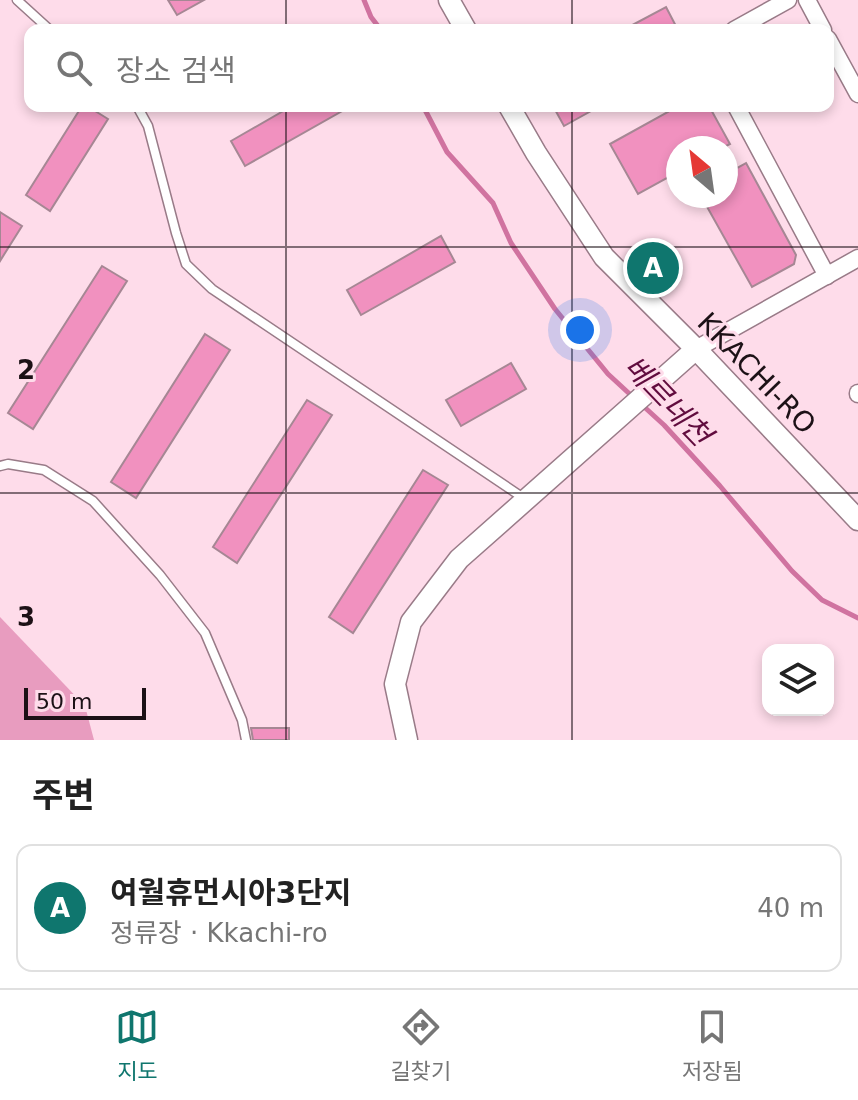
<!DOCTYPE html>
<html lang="ko">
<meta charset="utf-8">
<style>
body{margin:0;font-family:"DejaVu Sans","Noto Sans KR",sans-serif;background:#f6f6f6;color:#222}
.controls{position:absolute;right:24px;bottom:24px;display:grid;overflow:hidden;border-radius:16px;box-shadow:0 4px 12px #0003}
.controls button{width:72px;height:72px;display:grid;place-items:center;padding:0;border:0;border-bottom:2px solid #e0e0e0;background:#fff;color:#222;font:40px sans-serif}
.compass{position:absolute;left:666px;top:136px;width:72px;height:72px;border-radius:50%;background:#fff;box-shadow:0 4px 12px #0003;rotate:331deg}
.scale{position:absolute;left:24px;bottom:20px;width:122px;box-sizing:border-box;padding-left:8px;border:4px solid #1c1116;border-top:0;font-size:22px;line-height:28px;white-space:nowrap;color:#1c1116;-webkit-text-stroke:6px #fedcea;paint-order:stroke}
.you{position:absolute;left:580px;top:330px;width:28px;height:28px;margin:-20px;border:6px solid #fff;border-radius:50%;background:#1a73e8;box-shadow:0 0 0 12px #1a73e833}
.badge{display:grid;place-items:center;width:52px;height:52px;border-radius:50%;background:#0f766e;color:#fff;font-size:26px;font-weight:700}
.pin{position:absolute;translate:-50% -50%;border:4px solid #fff;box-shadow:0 2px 8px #0006}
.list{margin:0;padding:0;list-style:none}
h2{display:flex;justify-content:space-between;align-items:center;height:104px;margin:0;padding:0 32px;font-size:34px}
h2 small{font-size:26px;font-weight:400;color:#767676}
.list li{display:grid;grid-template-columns:52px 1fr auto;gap:24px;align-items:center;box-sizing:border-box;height:128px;margin:0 16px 16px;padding:0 16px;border:2px solid #e0e0e0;border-radius:16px}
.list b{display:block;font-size:30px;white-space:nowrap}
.list p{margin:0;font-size:26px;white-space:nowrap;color:#767676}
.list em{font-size:26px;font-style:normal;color:#767676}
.icon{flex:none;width:44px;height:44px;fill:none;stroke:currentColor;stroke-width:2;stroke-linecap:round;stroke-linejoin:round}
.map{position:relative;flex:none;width:858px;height:740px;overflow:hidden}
.search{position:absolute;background:#fff;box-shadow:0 4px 12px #0003;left:24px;right:24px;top:24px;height:88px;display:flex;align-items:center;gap:20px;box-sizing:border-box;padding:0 28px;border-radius:16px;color:#767676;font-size:30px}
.sheet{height:248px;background:#fff}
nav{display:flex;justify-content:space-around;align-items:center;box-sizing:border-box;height:112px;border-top:2px solid #e0e0e0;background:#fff;font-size:22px;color:#767676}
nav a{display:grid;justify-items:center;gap:4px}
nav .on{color:#0f766e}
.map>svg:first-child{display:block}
.green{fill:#e89cbf}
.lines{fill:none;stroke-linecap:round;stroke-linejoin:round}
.stream{stroke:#d073a0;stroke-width:5}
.building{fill:#f191bf;stroke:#a68794;stroke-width:2}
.service-casing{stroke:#997b88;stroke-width:11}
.minor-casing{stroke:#997b88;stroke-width:19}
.tertiary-casing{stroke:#997b88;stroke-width:23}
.service{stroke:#fff;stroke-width:8}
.minor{stroke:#fff;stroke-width:16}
.tertiary{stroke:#fff;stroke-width:20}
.grid{fill:none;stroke:#1c1116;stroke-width:2;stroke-opacity:0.55}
.labels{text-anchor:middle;stroke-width:6;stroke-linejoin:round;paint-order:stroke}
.street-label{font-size:28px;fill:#1c1116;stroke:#fedcea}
.water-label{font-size:30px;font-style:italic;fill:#610c3e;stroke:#fedcea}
.grid-label{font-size:26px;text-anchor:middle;font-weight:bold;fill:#1c1116;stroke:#fedcea;stroke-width:6;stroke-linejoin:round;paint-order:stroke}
</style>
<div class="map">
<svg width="858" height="740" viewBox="0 0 858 740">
<rect width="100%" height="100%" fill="#fedcea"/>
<polygon class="green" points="0,617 85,706 94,740 0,740"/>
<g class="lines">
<g class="stream">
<polyline points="364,0 371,17 381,30"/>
<polyline points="423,106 447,152 493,203 511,243 555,309 608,374 634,398"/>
<polyline points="641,404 664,425 720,486 792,571 822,600 858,618"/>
</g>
</g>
<g class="building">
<polygon points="168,0 204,0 177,15"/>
<polygon points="666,7 678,30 623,30"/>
<polygon points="82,106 87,106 108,119 50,211 26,195"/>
<polygon points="292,106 351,106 245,166 231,141"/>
<polygon points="553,106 600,106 564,126"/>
<polygon points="664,106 709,106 730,144 722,148 678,148 678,172 638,194 610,144 668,112"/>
<polygon points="746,163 796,255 794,264 752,287 701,196 726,196 726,174"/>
<polygon points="0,212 22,226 0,261"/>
<polygon points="441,236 455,262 361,315 347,290"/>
<polygon points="102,266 127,281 33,429 8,413"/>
<polygon points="205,334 230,350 136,498 111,482"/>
<polygon points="511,363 526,389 461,426 446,400"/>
<polygon points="307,400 332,415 237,563 213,547"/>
<polygon points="423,470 448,485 353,633 329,617"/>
<polygon points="251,728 289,728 289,740 253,740"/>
</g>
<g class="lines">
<defs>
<g id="service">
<polyline points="17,0 50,30"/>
<polyline points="137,106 148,126 176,233 186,264 212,289 525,499"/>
<polyline points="0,466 8,464 44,470 93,501 160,575 205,633 242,720 246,740"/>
</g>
<g id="minor">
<polyline points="807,0 823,30"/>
<polyline points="734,30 788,0"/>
<polyline points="828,39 858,94"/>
<polyline points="736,106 827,276"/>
<polyline points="696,349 858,258"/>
<polyline points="858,393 858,394"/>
</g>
<g id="tertiary">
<polyline points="449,0 466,30"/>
<polyline points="509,106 536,153 604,257 696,349 858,520"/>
<polyline points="407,740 395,684 411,622 459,559 696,349"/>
</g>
</defs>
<use href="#service" class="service-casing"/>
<use href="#minor" class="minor-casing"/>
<use href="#tertiary" class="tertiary-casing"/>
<use href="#service" class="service"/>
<use href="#minor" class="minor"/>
<use href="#tertiary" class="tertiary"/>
</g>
<path class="grid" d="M 286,0 L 286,30M 572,0 L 572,30M 286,106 L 286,740M 572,106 L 572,740M 0,247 L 858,247M 0,493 L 858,493"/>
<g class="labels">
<g class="street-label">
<text transform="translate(757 373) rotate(46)" y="10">KKACHI-RO</text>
</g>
<g class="water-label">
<text transform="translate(667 401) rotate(46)" y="10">베르네천</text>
</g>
</g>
<g class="grid-label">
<text x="26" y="379">2</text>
<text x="26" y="626">3</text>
</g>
</svg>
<div class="controls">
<button><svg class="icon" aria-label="layers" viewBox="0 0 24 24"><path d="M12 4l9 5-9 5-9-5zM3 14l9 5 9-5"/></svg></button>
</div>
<svg class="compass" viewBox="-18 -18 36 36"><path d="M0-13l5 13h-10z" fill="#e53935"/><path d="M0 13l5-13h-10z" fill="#767676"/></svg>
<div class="scale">50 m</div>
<div class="you"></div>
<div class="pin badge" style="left:653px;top:268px">A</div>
<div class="search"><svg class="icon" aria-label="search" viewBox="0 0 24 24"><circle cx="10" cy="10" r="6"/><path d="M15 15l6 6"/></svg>장소 검색</div>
</div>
<section class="sheet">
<h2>주변<small></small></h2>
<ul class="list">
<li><span class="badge">A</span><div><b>여월휴먼시아3단지</b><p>정류장 · Kkachi-ro</p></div><em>40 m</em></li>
</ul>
</section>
<nav>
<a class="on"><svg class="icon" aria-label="map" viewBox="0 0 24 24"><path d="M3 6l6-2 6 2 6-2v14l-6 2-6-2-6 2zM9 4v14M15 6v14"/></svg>지도</a>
<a><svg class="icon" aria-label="directions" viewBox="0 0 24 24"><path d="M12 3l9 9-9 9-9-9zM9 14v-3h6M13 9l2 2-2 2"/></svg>길찾기</a>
<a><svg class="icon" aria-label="saved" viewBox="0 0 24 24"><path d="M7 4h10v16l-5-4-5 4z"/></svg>저장됨</a>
</nav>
